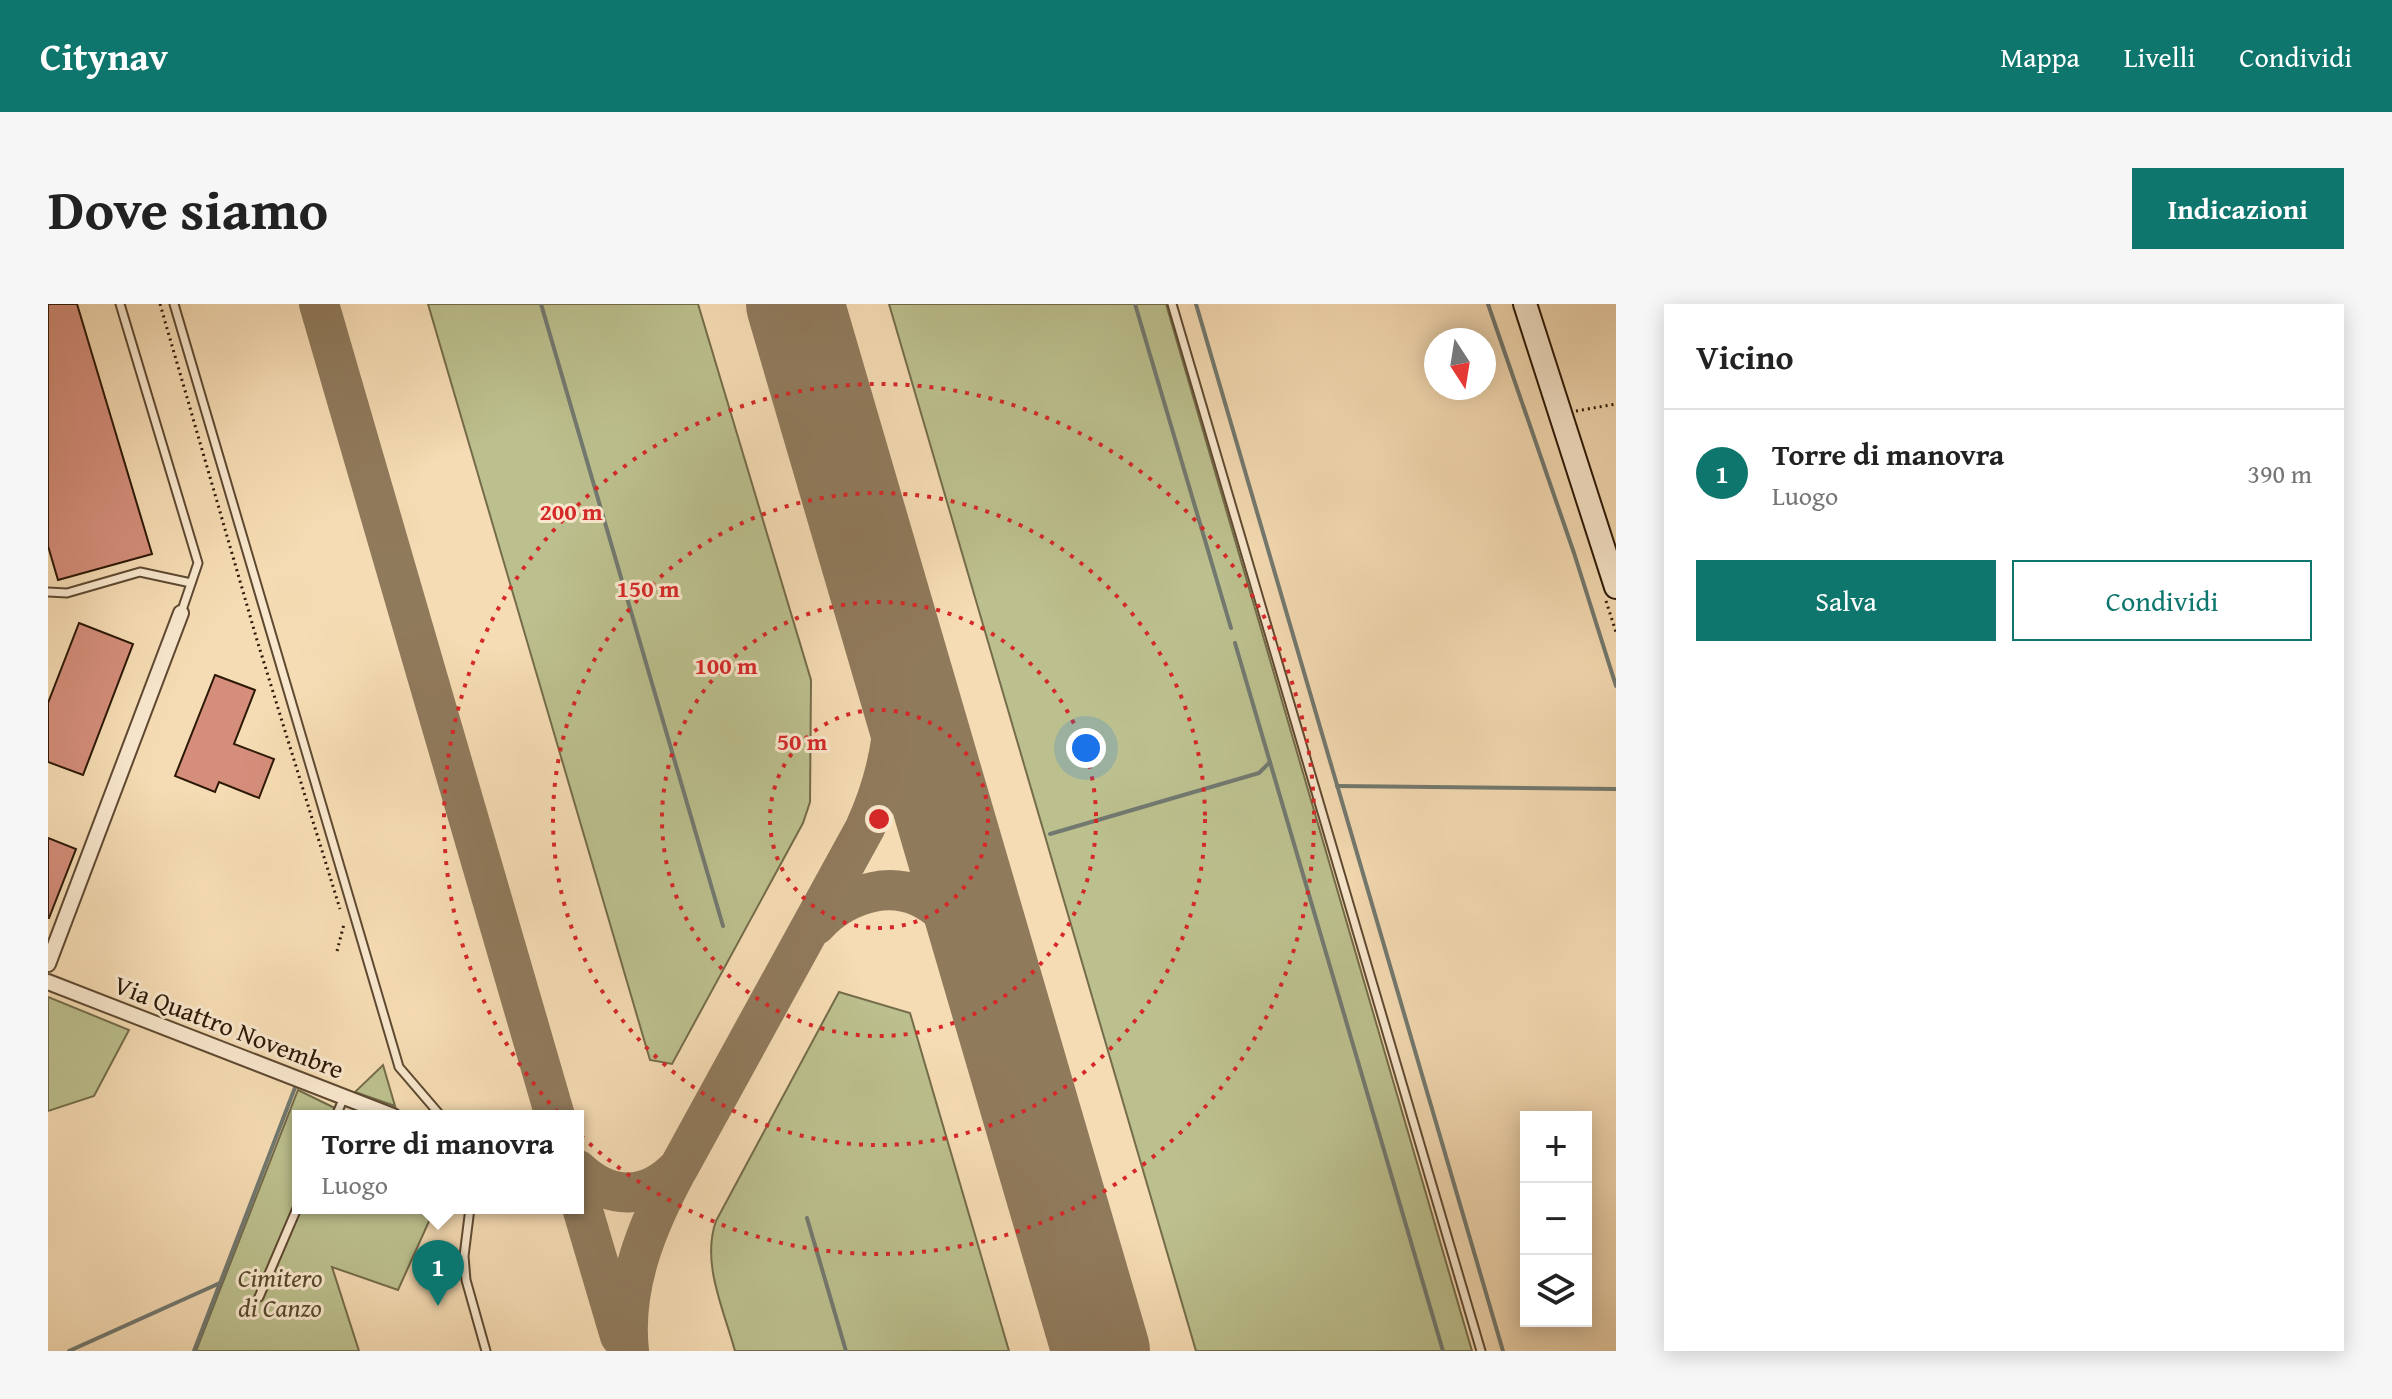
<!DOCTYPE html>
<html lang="it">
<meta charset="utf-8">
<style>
body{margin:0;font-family:"Gentium Book Plus",serif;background:#f6f6f6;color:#222}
.controls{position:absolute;right:24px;bottom:24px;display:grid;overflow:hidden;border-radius:0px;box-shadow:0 4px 20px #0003}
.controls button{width:72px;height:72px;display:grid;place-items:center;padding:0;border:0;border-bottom:2px solid #e0e0e0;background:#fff;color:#222;font:40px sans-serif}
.compass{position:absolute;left:1376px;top:24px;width:72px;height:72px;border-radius:50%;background:#fff;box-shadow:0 4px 20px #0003;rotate:168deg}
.you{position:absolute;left:1038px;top:444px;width:28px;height:28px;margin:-20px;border:6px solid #fff;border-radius:50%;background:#1a73e8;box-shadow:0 0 0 12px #1a73e833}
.badge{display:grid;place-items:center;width:52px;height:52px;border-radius:50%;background:#0f766e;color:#fff;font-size:26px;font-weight:700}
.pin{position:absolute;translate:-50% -66px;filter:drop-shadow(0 2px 4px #0008)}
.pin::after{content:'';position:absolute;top:42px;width:28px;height:24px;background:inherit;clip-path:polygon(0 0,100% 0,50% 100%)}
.popup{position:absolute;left:244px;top:806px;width:292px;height:104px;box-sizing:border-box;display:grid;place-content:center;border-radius:0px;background:#fff;filter:drop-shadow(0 2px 6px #0005);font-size:26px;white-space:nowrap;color:#767676}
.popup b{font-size:30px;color:#222}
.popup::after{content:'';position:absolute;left:50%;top:100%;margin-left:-16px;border:16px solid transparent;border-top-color:#fff}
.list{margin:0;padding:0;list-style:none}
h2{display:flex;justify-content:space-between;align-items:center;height:104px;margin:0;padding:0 32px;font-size:34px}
h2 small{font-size:26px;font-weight:400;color:#767676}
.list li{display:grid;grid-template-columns:52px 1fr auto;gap:24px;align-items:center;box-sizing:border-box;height:128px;padding:0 32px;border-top:2px solid #e0e0e0}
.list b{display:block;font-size:30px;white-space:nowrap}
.list p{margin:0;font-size:26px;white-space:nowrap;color:#767676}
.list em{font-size:26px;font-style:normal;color:#767676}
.actions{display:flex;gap:16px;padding:24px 32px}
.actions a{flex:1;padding:18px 0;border:2px solid #0f766e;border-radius:0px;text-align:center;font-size:28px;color:#0f766e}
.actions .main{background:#0f766e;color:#fff}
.icon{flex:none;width:44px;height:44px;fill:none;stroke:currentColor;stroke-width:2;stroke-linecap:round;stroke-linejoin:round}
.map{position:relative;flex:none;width:1568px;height:1047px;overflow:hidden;border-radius:0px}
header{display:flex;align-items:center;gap:48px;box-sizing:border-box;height:112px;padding:0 40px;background:#0f766e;color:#fff}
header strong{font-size:38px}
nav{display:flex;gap:44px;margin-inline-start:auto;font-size:28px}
.intro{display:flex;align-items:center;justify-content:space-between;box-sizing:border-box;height:192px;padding:0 48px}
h1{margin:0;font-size:56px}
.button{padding:20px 36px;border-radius:0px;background:#0f766e;color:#fff;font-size:28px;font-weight:700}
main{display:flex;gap:48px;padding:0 48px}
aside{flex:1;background:#fff;border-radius:0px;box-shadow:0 4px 20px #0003}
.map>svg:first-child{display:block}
.green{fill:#bcc08e;stroke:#746c4a;stroke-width:2}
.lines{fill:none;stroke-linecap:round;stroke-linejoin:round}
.stream{stroke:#727970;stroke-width:4}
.taxiway{stroke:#907a5c;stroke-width:40}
.runway{stroke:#907a5c;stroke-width:98}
.building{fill:#d58e7b;stroke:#2b1805;stroke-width:2}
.lane-casing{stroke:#5e4931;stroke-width:11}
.street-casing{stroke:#5e4931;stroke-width:18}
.secondary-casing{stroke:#2b1805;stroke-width:26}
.path{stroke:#2b1805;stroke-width:3;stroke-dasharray:2 4;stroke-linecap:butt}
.lane{stroke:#f9e8ce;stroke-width:7}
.street{stroke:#f9e8ce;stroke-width:14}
.secondary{stroke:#f9e8ce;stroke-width:22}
.ring{fill:none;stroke:#d62828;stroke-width:4;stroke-dasharray:4 8}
.labels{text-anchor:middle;stroke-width:6;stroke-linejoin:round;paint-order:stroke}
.street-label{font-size:26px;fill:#2b1805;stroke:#f9e8ce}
.park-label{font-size:26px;font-style:italic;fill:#564a2e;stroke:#f9e8ce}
.centre{fill:#d62828;stroke:#f9e8ce;stroke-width:4}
.ring-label{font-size:24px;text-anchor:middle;font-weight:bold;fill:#d62828;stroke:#f9e8ce;stroke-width:6;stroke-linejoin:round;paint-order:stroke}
</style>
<header>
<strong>Citynav</strong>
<nav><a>Mappa</a><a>Livelli</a><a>Condividi</a></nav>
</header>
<div class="intro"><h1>Dove siamo</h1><a class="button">Indicazioni</a></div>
<main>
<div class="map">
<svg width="1568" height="1047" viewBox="0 0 1568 1047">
<rect width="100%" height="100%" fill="#f6dcb4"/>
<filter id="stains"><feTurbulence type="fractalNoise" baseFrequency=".0025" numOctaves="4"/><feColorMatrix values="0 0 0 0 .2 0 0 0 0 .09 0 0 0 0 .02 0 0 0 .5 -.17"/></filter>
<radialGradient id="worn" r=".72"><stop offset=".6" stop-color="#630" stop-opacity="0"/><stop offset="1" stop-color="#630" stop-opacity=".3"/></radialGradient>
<g class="green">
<polygon points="380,0 650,0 763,376 762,498 755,519 624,760 602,756"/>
<polygon points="841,0 1118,0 1424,1047 1148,1047"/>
<path d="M 791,688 L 862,709 L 961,1047 L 687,1047 C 676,1006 653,959 668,917 Z"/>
<polygon points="0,693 81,726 46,792 0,807"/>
<polygon points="335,761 347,802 307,788"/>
<polygon points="250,786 303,812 250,812 250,904 387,904 350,986 284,963 311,1047 148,1047"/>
</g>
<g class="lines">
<g class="stream">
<polyline points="493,0 675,622"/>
<polyline points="1087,0 1183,324"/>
<polyline points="1148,0 1455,1047"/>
<polyline points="1440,0 1526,249 1568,382"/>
<polyline points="1187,339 1395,1047"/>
<polyline points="1289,482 1568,485"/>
<polyline points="1002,530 1211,469 1222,458"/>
<polyline points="759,914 798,1047"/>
<polyline points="21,1047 172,979"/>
<polyline points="146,1047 248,781"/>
</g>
<g class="taxiway">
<polyline points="271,0 507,812"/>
<path d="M 768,621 C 784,603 802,593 825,588 C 885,575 918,632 944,676"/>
<path d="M 530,866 C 563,897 600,896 631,863 L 817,524 C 848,455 848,409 845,335"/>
<polyline points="530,890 572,1032"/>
<path d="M 581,1047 C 574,982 599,922 629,866"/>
</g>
<polyline class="runway" points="747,0 1053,1047"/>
</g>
<g class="building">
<polygon points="0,0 29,0 104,250 10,276 0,242"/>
<polygon points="31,319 85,340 35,471 0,458 0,399"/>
<polygon points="167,371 207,386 186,440 226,455 211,494 171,478 167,488 127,472"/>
<polygon points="0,534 28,545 1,614 0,614"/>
</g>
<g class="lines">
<defs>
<g id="lane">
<polyline points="72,0 150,259 133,309"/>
<polyline points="126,0 349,756 351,763 393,812"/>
<polyline points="1124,0 1433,1047"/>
<polyline points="0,288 19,289 92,268 143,279"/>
<polyline points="288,812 296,793"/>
<polyline points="422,904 416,952 418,976 438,1047"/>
<polyline points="211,993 250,902"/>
</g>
<g id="street">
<polyline points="0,660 133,309"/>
<polyline points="0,678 345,812"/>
</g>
<polyline id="secondary" points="1477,0 1568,283"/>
</defs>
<use href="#lane" class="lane-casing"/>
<use href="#street" class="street-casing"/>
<use href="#secondary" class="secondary-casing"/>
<g class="path">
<polyline points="112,0 209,336 292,605"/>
<polyline points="1528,107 1568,100"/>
<polyline points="1558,297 1568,328"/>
<polyline points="289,647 296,620"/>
</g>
<use href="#lane" class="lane"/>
<use href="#street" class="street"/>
<use href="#secondary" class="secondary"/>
</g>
<g class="ring">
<circle cx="831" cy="515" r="109"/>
<circle cx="831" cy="515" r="217"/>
<circle cx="831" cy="515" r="326"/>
<circle cx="831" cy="515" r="435"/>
</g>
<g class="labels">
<g class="street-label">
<text transform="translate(181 723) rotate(21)" y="9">Via Quattro Novembre</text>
</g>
<g class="park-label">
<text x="232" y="983">Cimitero<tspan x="232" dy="30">di Canzo</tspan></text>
</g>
</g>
<circle cx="831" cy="515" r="12" class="centre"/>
<g class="ring-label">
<text x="523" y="216">200 m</text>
<text x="600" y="293">150 m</text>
<text x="678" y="370">100 m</text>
<text x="754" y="446">50 m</text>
</g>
<rect width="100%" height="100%" filter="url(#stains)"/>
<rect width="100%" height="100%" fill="url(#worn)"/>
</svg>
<div class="controls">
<button>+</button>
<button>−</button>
<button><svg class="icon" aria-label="layers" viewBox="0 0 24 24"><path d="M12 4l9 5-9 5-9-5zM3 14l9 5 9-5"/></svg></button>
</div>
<svg class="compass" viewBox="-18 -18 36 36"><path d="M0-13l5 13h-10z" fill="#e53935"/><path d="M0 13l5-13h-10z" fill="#767676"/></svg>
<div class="you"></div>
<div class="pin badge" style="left:390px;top:1002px">1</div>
<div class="popup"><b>Torre di manovra</b>Luogo</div>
</div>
<aside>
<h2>Vicino<small></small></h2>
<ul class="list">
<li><span class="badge">1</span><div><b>Torre di manovra</b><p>Luogo</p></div><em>390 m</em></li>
</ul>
<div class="actions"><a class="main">Salva</a><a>Condividi</a></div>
</aside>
</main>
